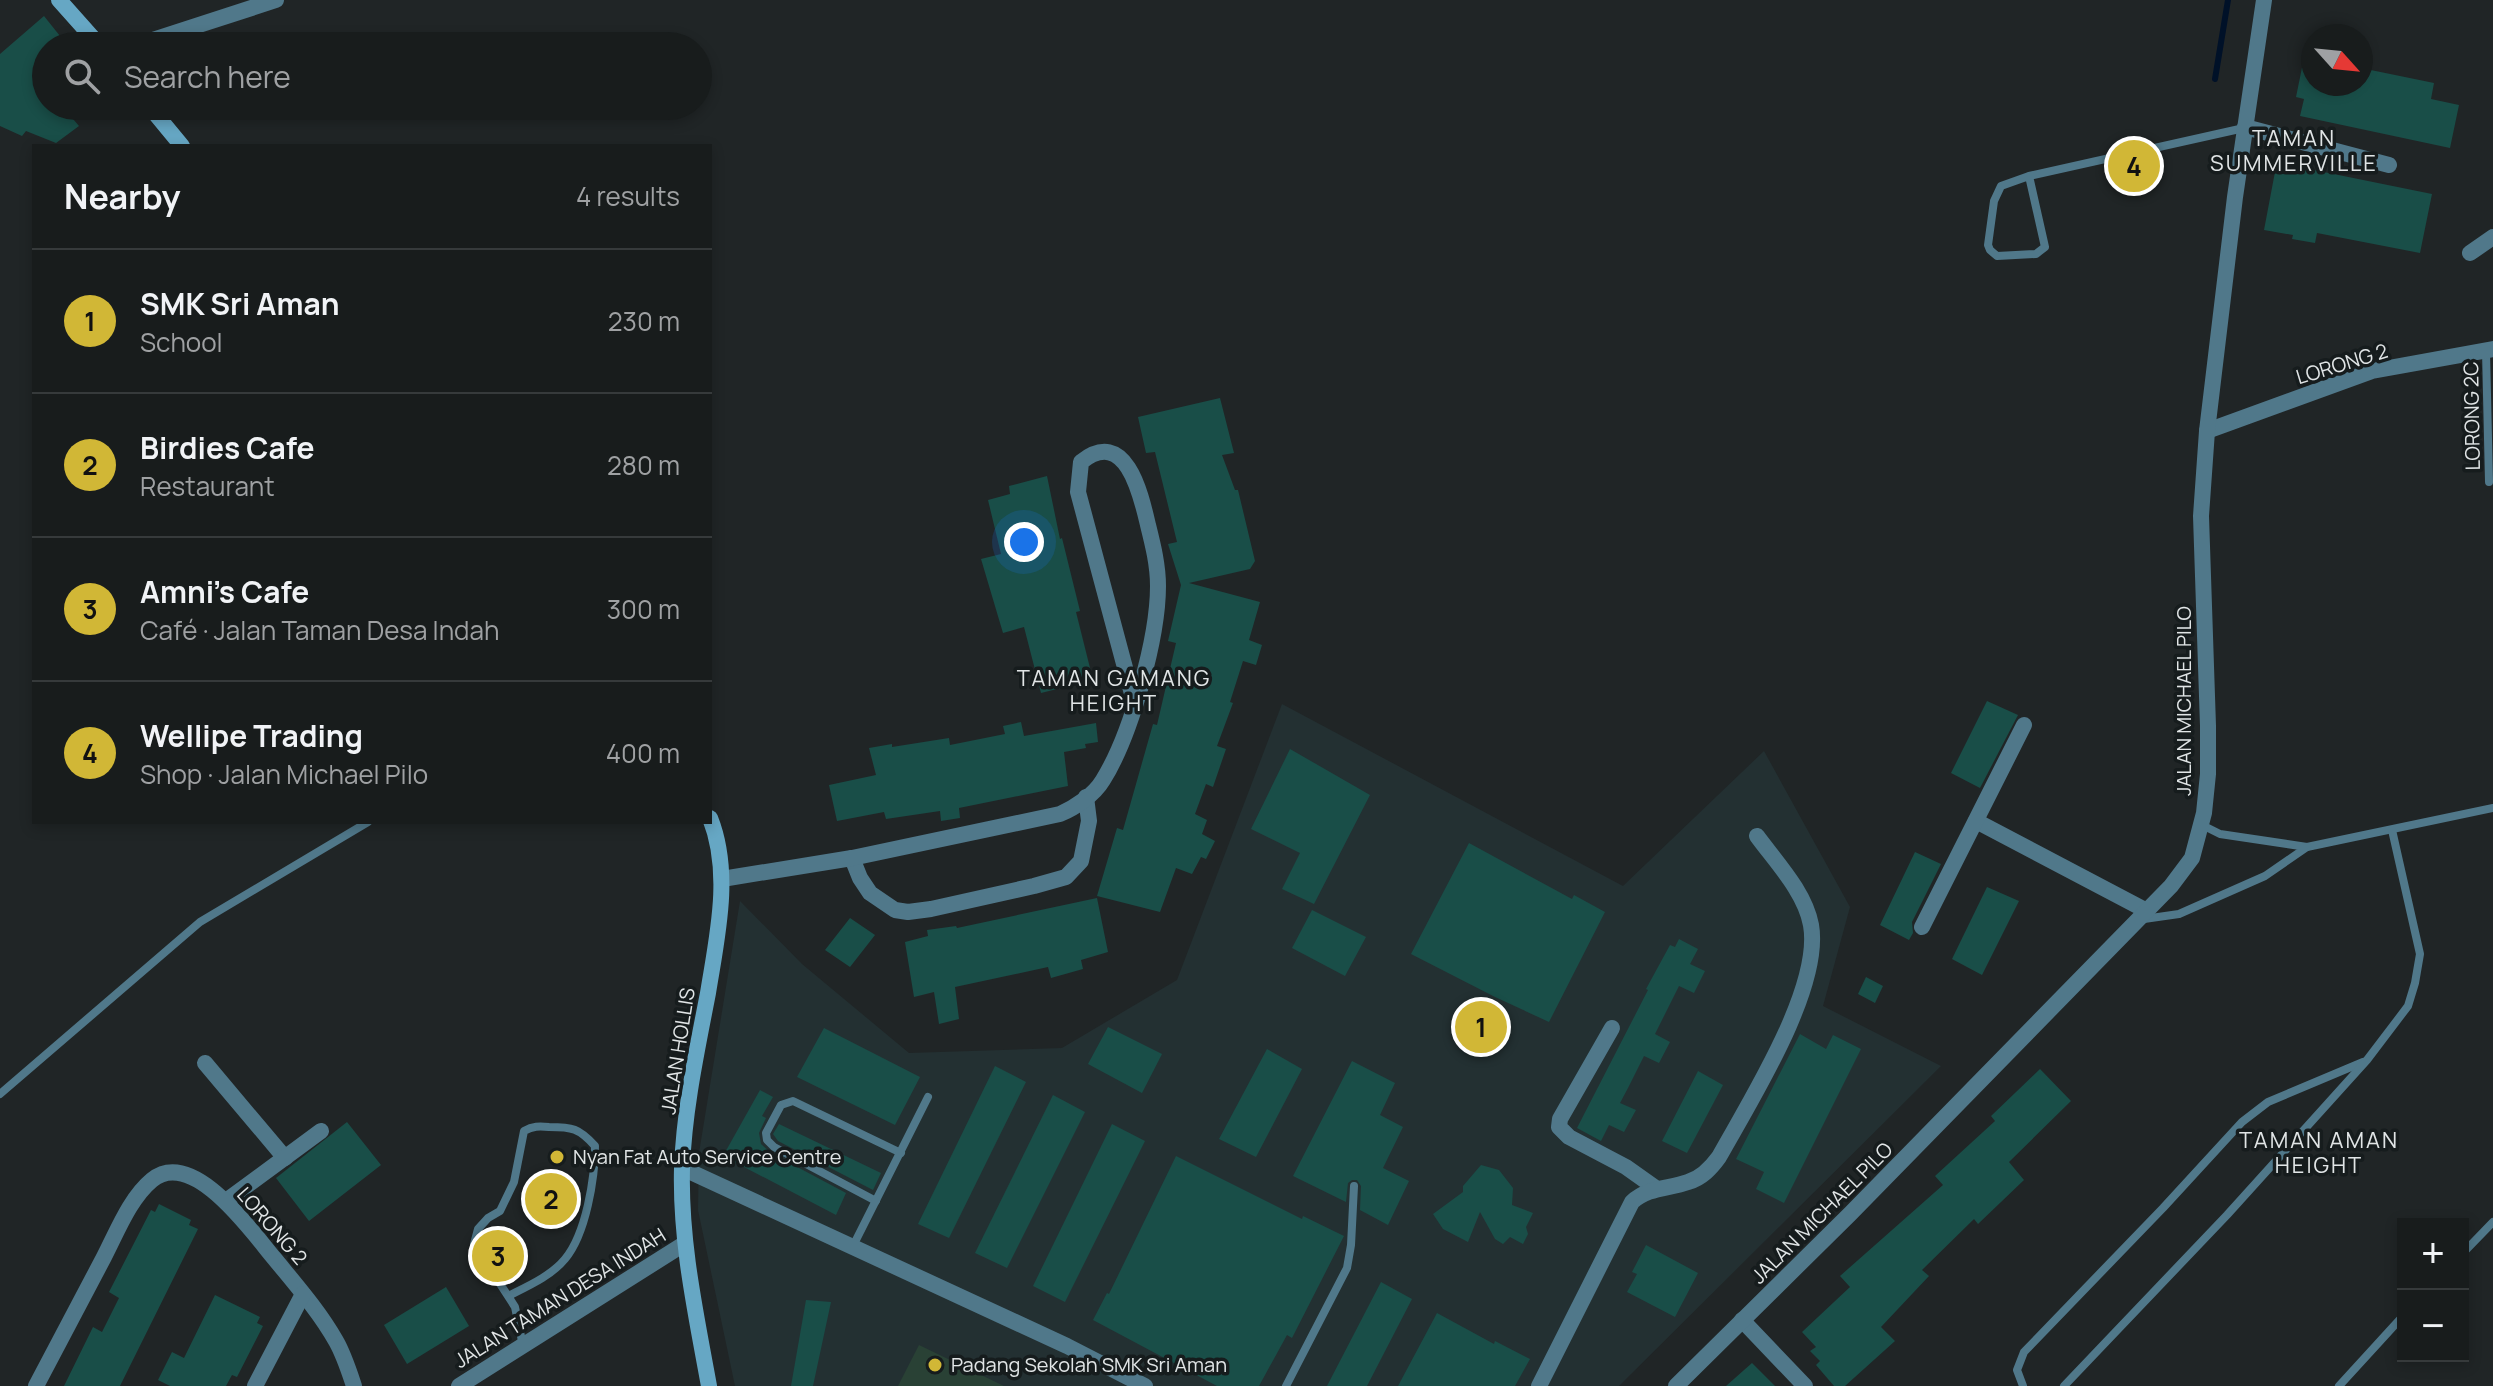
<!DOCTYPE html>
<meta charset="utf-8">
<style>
body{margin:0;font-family:Manrope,sans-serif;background:#252929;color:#f1f3f6}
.controls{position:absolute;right:24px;bottom:24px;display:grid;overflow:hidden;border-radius:0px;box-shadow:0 4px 12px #0003}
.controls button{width:72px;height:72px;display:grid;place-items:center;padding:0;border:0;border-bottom:2px solid #363a3b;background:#181c1c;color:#f1f3f6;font:40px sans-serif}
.compass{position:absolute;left:2301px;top:24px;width:72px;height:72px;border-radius:50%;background:#181c1c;box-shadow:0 4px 12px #0003;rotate:117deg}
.you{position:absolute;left:1024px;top:542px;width:28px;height:28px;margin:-20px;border:6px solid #fff;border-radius:50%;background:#1a73e8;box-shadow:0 0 0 12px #1a73e833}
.badge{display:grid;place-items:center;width:52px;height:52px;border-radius:50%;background:#d1b736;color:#111;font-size:26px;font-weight:700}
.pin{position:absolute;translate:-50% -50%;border:4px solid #fff;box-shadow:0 2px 8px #0006}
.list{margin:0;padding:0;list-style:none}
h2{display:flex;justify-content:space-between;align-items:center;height:104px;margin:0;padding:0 32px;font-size:34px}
h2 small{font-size:26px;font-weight:400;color:#9fa1a3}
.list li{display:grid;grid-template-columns:52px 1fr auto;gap:24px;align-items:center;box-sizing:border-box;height:144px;padding:0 32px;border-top:2px solid #363a3b}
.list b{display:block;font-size:30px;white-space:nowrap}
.list p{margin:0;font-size:26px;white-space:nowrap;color:#9fa1a3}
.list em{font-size:26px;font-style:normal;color:#9fa1a3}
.icon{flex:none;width:44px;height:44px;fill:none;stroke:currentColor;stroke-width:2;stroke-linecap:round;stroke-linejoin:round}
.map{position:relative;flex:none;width:2493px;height:1386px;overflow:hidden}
.search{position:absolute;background:#181c1c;box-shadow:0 4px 12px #0003;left:32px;top:32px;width:680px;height:88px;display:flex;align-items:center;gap:20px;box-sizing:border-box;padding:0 28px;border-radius:44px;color:#9fa1a3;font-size:30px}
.panel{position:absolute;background:#181c1c;box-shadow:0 4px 12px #0003;left:32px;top:144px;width:680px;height:680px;border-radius:0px}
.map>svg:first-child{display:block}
.built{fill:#233032}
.green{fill:#294135}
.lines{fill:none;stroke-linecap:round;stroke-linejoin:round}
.stream{stroke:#001128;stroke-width:6}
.building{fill:#194e48}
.service{stroke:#50788a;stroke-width:8}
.minor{stroke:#50788a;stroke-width:16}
.tertiary{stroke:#50788a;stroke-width:16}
.secondary{stroke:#66a7c4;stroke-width:16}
.poi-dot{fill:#d1b736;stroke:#161c1d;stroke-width:3}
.labels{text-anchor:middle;stroke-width:7;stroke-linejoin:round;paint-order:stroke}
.street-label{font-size:20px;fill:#e1e5e6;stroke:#161c1d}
.poi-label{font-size:20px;fill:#e1e5e6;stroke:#161c1d;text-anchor:start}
.neighbourhood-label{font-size:22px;letter-spacing:2px;fill:#e1e5e6;stroke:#161c1d}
</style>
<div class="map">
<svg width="2493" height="1386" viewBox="0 0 2493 1386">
<rect width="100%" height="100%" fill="#202526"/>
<polygon class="built" points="1282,704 1623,886 1764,751 1850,907 1823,1006 1941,1066 1619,1386 735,1386 698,1210 699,1153 740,901 802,964 909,1053 1062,1048 1177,980"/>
<polygon class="green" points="919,1345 1004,1386 898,1386"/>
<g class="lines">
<polyline class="stream" points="2215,79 2228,0"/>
</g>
<g class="building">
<polygon points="44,16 68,46 46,46 46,106 62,106 79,126 56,143 26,131 22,136 0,126 0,54"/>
<polygon points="2306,48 2313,48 2313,84 2361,84 2361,68 2434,83 2431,99 2459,105 2450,148 2300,116 2304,99 2296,97"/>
<polygon points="2278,156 2310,162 2309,169 2432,194 2420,253 2317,233 2315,243 2292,239 2293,235 2264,230"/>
<polygon points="1220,398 1234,453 1222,455 1235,490 1238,490 1255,561 1250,569 1189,583 1260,602 1249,640 1262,645 1256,665 1243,661 1230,702 1233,703 1217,746 1226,749 1213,787 1206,784 1195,814 1207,820 1202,834 1215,841 1206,859 1201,857 1192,874 1176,868 1160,912 1097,896 1117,828 1123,830 1153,724 1157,725 1176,643 1168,641 1181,585 1168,544 1177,542 1155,452 1146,453 1138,417"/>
<polygon points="1047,476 1060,539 1062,538 1080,611 1076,612 1093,680 1041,693 1024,627 1003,633 981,559 1001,554 988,500 1010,494 1009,486"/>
<polygon points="1987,701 2018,715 1980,788 1951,773"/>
<polygon points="1021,722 1024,736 1096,723 1098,742 1085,744 1086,748 1064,752 1068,786 959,808 960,818 941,821 940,811 886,819 884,812 837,821 829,785 876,775 869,748 892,744 892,747 949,738 950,745 1005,734 1003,726"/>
<polygon points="1290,749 1370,795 1314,904 1282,889 1300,853 1251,829"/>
<polygon points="1469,843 1572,899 1574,895 1605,912 1549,1022 1495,997 1411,954"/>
<polygon points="1915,852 1941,864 1912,922 1913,933 1909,940 1880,925"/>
<polygon points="1987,887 2019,901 1982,975 1952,959"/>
<polygon points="1097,898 1108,952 1081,960 1083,969 1051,978 1048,967 955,987 959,1019 939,1024 934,992 914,997 905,942 928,936 927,930 956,926 957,928"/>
<polygon points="1312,910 1366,937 1345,976 1292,948"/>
<polygon points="850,918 875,935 850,967 825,950"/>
<polygon points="1679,939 1698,949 1690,964 1705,971 1694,993 1679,986 1655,1034 1670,1042 1659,1063 1644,1056 1628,1088 1620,1103 1636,1110 1624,1132 1609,1125 1601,1141 1577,1128 1648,990 1646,989 1670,945 1675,947"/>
<polygon points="1866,977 1883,986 1875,1003 1858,994"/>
<polygon points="1108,1027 1162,1054 1142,1093 1088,1064"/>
<polygon points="824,1028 920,1077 895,1125 797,1077"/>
<polygon points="1800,1034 1826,1049 1833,1035 1861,1049 1784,1203 1756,1189 1764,1172 1736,1159"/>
<polygon points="1267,1049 1302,1069 1256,1157 1219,1139"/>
<polygon points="1352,1061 1395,1083 1380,1115 1403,1127 1383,1168 1409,1181 1388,1225 1360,1210 1361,1186 1357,1180 1352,1180 1348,1183 1346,1202 1293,1176"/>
<polygon points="995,1066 1026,1082 949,1238 918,1224"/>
<polygon points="2040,1069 2071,1101 2009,1162 2024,1180 1978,1224 1974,1219 1922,1270 1929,1276 1881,1327 1895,1341 1845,1386 1834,1386 1816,1365 1820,1361 1810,1351 1816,1347 1802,1332 1850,1287 1840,1276 1943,1185 1935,1176 1995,1121 1991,1116"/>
<polygon points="1698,1071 1723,1085 1687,1153 1662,1141"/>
<polygon points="760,1090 773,1097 762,1116 766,1118 759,1133 761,1144 771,1153 846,1193 836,1215 723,1156"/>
<polygon points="1053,1095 1085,1112 1007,1268 975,1253"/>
<polygon points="347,1122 381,1165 309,1221 276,1178"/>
<polygon points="779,1124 881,1173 873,1190 778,1141 773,1134"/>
<polygon points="1112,1124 1145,1141 1065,1302 1033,1286"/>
<polygon points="1176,1156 1302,1219 1303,1216 1344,1236 1292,1338 1287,1335 1259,1386 1217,1386 1093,1320 1107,1293 1109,1294"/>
<polygon points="1481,1165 1499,1170 1513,1188 1512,1205 1533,1213 1526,1227 1528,1234 1523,1244 1510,1237 1503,1244 1495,1239 1480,1212 1468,1242 1443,1229 1433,1214 1463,1192 1463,1186"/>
<polygon points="159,1204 191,1220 189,1225 198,1229 120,1386 64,1386 93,1327 102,1332 119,1298 109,1292 151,1210 155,1212"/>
<polygon points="1646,1245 1698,1273 1675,1317 1627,1292 1637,1274 1632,1272"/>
<polygon points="1381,1282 1412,1299 1367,1386 1327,1386"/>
<polygon points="446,1287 469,1326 407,1364 384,1325"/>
<polygon points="215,1295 260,1317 257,1323 263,1326 237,1377 232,1375 226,1386 170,1386 158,1380 172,1352 184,1358"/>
<polygon points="806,1300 831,1302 813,1386 791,1386"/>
<polygon points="1437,1313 1494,1344 1495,1341 1530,1359 1515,1386 1398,1386"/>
<polygon points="1752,1363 1775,1386 1726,1386"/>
</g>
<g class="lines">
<g class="service">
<polyline points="2029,176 2045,247 2036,254 1997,256 1990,250 1988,245 1994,201 2001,186 2029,176 2244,128"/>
<polyline points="2486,351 2489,482"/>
<polyline points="2307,847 2493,808"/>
<polyline points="2144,919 2179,914 2265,876 2307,847 2220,834 2202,825"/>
<polyline points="0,1094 200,922 368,822"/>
<polyline points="876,1201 774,1147 767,1140 766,1133 781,1105 793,1101 901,1153"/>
<polyline points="853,1246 928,1097"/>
<polyline points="2463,1253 2493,1222"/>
<path d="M 508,1296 L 474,1244 L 478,1229 L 488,1218 L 500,1211 L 514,1182 L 524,1131 C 533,1126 539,1126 549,1127 C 572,1127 579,1128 595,1146 C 595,1178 586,1234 565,1259 C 551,1276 528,1286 508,1296 L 515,1307 L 523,1346"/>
<polyline points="1286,1386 1347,1268 1351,1245 1354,1186"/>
<polyline points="2023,1386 2017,1370 2024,1352 2163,1208 2242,1122 2268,1102 2363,1062"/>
<polyline points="2064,1386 2227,1215 2367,1060 2408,1006 2415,983 2420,954 2392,830"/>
<polyline points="2339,1386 2403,1316"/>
</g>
<g class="minor">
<polyline points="134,46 276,0"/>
<polyline points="2245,127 2389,165"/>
<polyline points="2470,253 2493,237"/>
<polyline points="2207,431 2372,371 2493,349"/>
<polyline points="1976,821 2147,911"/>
<polyline points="852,858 860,878 870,893 895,910 908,912 931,909 1034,886 1066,877 1081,861 1089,821 1086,797"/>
<path d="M 722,879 L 852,858 L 1060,814 C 1076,807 1094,795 1103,780 C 1131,735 1158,638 1158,586 C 1158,565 1153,545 1148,525 C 1141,495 1126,426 1081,462 L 1078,492 L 1135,705"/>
<polyline points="1922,927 2024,725"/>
<polyline points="1612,1028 1560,1119 1559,1127 1569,1137 1626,1167 1657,1189"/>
<polyline points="205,1063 285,1158"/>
<polyline points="682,1168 1067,1346 1145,1386"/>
<polyline points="226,1201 321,1131"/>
<polyline points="1742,1320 1805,1386"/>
<path d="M 36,1386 C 59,1343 81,1300 104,1257 C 117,1232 130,1198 152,1180 C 193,1147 252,1232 274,1258 C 296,1285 319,1311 336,1341 C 344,1355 349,1371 354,1386"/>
<polyline points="255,1386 303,1294"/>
<path d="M 1539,1386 L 1632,1202 C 1648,1187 1669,1189 1688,1182 C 1702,1178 1711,1168 1719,1157 C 1750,1101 1822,988 1811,925 C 1805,892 1776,862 1757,836"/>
</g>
<g class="tertiary">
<polyline points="459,1386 684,1244"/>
<polyline points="1676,1386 1850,1214 2171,886 2192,858 2204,813 2208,774 2208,726 2201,516 2207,431 2235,197 2264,0"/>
</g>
<g class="secondary">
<polyline points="59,0 100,46"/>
<polyline points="149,106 182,146"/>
<path d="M 709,1386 C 696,1314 680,1242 682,1168 C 684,1110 697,1050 708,993 C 717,937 732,873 710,818"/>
</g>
</g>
<g class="poi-dot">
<circle cx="557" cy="1157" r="8"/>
<circle cx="935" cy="1365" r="8"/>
</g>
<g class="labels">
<g class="street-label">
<text transform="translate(2342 364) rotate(-17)" y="7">LORONG 2</text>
<text transform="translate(2472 416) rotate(-91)" y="7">LORONG 2C</text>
<text transform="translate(2184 701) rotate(-90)" y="7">JALAN MICHAEL PILO</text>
<text transform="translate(678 1051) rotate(-81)" y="7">JALAN HOLLIS</text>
<text transform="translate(1822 1213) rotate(-45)" y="7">JALAN MICHAEL PILO</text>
<text transform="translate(272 1226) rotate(49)" y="7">LORONG 2</text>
<text transform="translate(560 1298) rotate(-32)" y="7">JALAN TAMAN DESA INDAH</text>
</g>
<g class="poi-label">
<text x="573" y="1164">Nyan Fat Auto Service Centre</text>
<text x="951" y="1372">Padang Sekolah SMK Sri Aman</text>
</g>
<g class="neighbourhood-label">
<text x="2294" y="146">TAMAN<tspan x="2294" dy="25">SUMMERVILLE</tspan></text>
<text x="1114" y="686">TAMAN GAMANG<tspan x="1114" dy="25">HEIGHT</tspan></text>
<text x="2319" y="1148">TAMAN AMAN<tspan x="2319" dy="25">HEIGHT</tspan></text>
</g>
</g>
</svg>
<div class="controls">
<button>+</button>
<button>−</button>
</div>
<svg class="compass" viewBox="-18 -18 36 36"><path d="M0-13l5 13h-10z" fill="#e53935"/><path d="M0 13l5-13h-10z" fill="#9fa1a3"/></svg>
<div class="you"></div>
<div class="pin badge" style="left:1481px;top:1027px">1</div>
<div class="pin badge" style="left:551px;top:1199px">2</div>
<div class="pin badge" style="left:498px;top:1256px">3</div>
<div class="pin badge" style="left:2134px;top:166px">4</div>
<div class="search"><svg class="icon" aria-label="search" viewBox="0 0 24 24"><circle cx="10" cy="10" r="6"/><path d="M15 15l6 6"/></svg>Search here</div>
<section class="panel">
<h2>Nearby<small>4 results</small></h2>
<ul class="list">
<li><span class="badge">1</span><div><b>SMK Sri Aman</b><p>School</p></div><em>230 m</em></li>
<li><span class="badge">2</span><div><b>Birdies Cafe</b><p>Restaurant</p></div><em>280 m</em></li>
<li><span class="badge">3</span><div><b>Amni's Cafe</b><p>Café · Jalan Taman Desa Indah</p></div><em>300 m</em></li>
<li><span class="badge">4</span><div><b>Wellipe Trading</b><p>Shop · Jalan Michael Pilo</p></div><em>400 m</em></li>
</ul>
</section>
</div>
